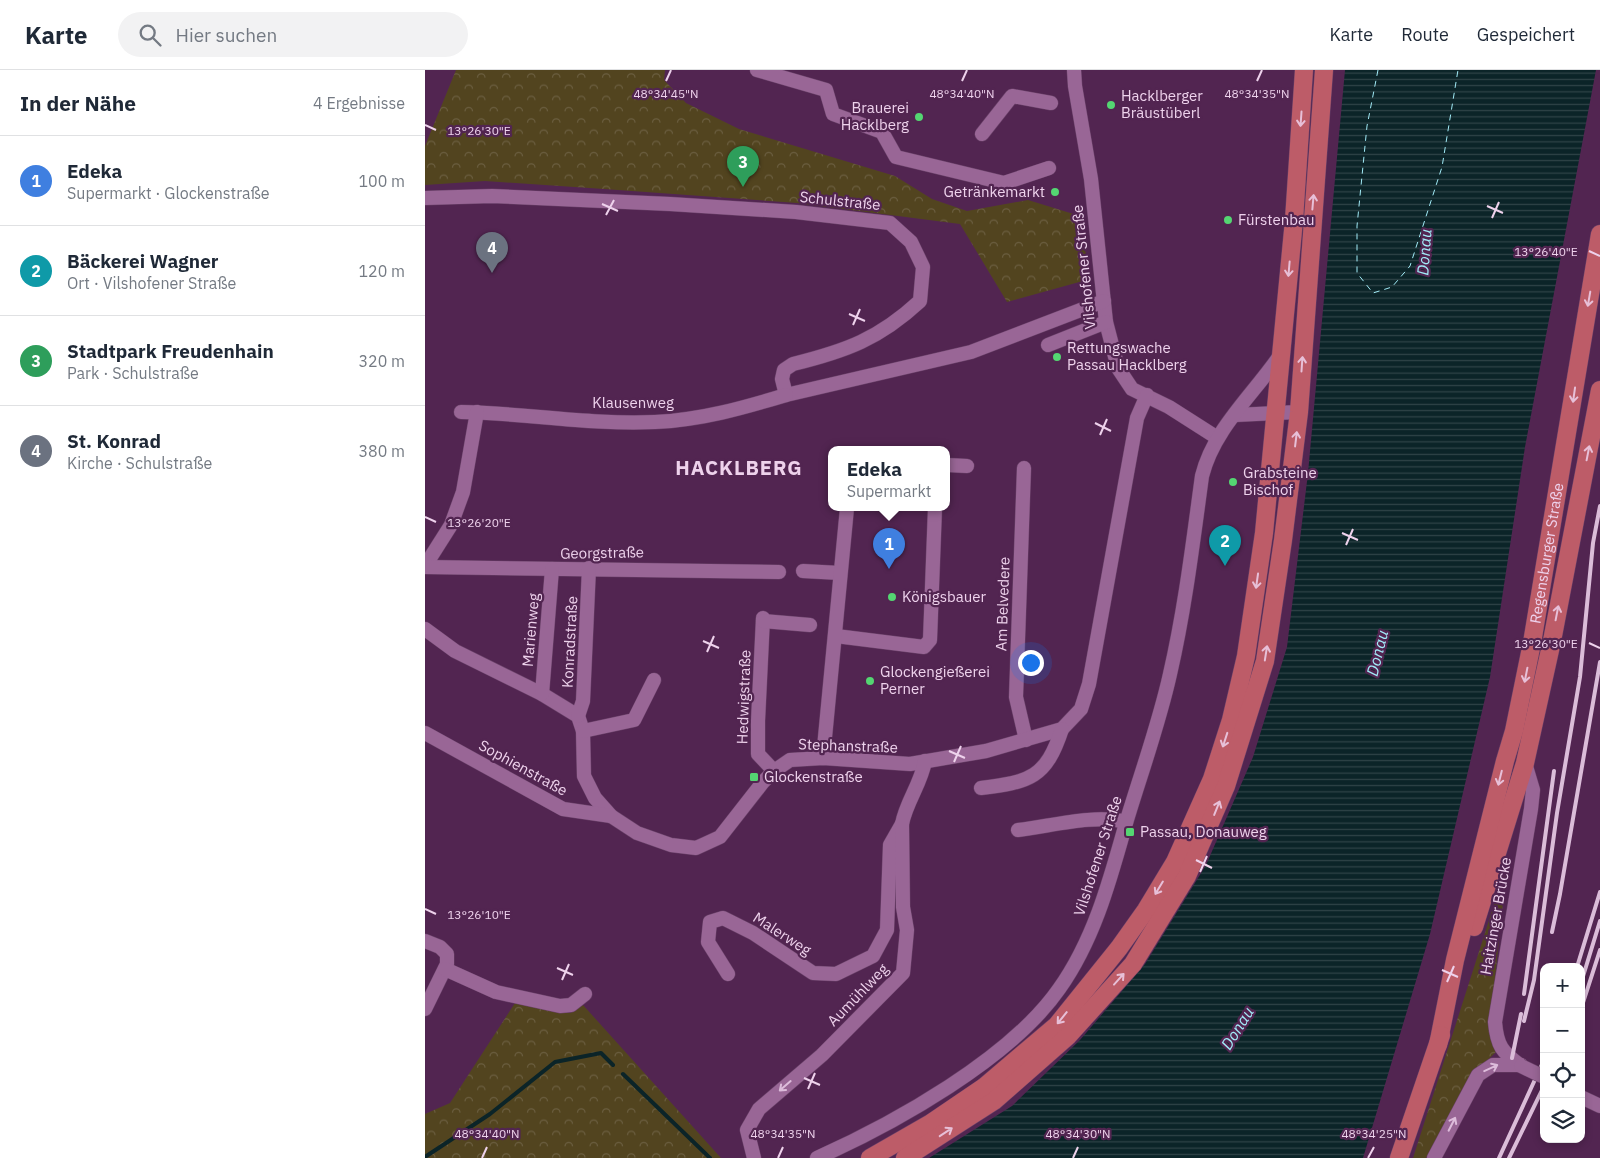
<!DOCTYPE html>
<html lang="de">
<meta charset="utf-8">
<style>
body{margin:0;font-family:"IBM Plex Sans",sans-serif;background:#f2f2f3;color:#1f2937}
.controls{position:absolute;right:15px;bottom:15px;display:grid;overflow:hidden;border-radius:10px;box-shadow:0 2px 8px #0003}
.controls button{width:45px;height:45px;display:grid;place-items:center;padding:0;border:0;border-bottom:1px solid #e0e1e3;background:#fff;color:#1f2937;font:25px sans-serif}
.you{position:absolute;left:605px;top:592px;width:18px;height:18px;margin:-12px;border:4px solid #fff;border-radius:50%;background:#1a73e8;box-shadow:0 0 0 8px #1a73e833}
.badge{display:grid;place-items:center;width:32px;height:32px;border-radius:50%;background:#b45309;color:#fff;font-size:16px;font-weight:700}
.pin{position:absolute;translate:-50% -41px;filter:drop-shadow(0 1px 2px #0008)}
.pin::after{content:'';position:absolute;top:26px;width:18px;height:15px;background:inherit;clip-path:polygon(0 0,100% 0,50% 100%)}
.popup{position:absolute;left:403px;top:376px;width:122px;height:65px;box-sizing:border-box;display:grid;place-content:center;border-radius:10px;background:#fff;filter:drop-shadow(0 1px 4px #0005);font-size:16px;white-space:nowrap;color:#747a83}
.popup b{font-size:19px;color:#1f2937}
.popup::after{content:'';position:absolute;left:50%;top:100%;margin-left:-10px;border:10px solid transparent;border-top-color:#fff}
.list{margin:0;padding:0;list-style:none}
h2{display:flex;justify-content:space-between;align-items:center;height:65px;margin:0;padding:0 20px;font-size:21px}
h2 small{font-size:16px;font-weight:400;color:#747a83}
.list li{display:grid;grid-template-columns:32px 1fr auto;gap:15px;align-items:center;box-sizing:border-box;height:90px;padding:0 20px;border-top:1px solid #e0e1e3}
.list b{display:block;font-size:19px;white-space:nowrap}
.list p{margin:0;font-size:16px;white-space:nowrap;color:#747a83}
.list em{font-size:16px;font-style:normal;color:#747a83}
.icon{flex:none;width:28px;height:28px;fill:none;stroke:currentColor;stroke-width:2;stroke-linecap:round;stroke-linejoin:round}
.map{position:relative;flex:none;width:1175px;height:1088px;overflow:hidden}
header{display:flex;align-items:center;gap:30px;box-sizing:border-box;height:70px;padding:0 25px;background:#fff;border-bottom:1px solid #e0e1e3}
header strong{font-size:24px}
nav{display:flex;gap:28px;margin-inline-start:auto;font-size:18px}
.search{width:350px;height:45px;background:#f2f2f3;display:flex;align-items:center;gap:12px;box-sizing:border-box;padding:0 18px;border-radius:28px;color:#747a83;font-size:19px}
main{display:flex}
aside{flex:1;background:#fff}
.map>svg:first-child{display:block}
.forest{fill:url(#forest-crowns)}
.water{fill:url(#water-rules)}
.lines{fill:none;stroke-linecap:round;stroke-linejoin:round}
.stream{stroke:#0b2428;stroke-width:4}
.ferry{stroke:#a2ecf8;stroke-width:1;stroke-dasharray:6 5;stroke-linecap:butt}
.minor-casing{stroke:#6a4269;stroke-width:15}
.major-casing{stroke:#6a4269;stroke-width:19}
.minor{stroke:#996696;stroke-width:14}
.major{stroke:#bd5c68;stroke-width:18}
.rail{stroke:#dbbdd9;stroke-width:4}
.minor-bridge-casing{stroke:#6a4269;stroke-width:15;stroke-linecap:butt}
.minor-bridge{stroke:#996696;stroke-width:14}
.oneway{stroke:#e7c0d8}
.oneway2{stroke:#ddbcdb}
.ticks{fill:none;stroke:#eed2ec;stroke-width:2}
.poi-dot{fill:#54d672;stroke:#522551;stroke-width:2}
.labels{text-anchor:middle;stroke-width:4.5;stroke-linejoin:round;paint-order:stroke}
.poi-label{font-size:15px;fill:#eed2ec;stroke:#522551;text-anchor:start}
.street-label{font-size:15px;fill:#eed2ec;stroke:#522551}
.water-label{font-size:16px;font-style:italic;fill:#a2ecf8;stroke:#522551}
.district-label{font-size:20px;font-weight:bold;letter-spacing:1px;fill:#eed2ec;stroke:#522551}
.ticks-label{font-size:12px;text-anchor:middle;fill:#eed2ec;stroke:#522551;stroke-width:4.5;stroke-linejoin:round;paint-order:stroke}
</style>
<header>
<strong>Karte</strong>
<div class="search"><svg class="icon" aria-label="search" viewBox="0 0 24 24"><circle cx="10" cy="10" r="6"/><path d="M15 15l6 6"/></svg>Hier suchen</div>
<nav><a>Karte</a><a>Route</a><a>Gespeichert</a></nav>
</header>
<main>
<aside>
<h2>In der Nähe<small>4 Ergebnisse</small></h2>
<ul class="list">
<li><span class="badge" style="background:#3f7fe0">1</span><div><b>Edeka</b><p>Supermarkt · Glockenstraße</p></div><em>100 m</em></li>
<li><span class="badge" style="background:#0f9aa8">2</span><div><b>Bäckerei Wagner</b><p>Ort · Vilshofener Straße</p></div><em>120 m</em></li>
<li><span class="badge" style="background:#2e9e5b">3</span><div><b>Stadtpark Freudenhain</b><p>Park · Schulstraße</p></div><em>320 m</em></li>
<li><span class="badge" style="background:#6b7280">4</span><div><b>St. Konrad</b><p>Kirche · Schulstraße</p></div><em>380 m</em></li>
</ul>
</aside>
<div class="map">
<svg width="1175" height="1088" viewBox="0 0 1175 1088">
<defs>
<pattern id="forest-crowns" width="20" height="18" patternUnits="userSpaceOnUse" patternTransform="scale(1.25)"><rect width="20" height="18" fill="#52441f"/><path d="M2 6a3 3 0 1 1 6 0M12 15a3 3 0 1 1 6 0" fill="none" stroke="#6b5e40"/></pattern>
<pattern id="water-rules" width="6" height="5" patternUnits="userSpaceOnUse" patternTransform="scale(1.25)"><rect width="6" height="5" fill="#0b2428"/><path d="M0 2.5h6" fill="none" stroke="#2f4347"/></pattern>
</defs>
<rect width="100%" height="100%" fill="#522551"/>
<g class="forest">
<polygon points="31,0 240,0 239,10 261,33 314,59 470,106 507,129 542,141 603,130 655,146 661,185 658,211 582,232 535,154 372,133 179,119 60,111 0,115 0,76"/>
<polygon points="1082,794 1065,956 1071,982 1050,1002 1001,1088 988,1088"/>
<polygon points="90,933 145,943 158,935 296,1088 0,1088 0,1044 25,1033"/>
</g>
<polygon class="water" points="920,0 1171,0 1100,377 1065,607 1005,864 938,1088 504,1088 587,1036 655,970 720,894 781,795 828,687 862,577 883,403"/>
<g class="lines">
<g class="stream">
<polyline points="198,1004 285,1088"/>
<polyline points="0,1087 65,1044 130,992 176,983 188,995"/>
</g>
<polyline class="ferry" points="953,0 942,56 932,156 932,203 948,223 967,217 985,196 1017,97 1033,0"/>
<defs>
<g id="minor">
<polyline points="332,0 401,20 408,44 457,62 471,87 579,113 624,98"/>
<polyline points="649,0 650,16 666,109 681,252 693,298 707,319 744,337 791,367"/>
<polyline points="557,64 587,26 626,33"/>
<path d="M 0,128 L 67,126 L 245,134 L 371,142 L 465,153 L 486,172 L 498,197 L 495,231 C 454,269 421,281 368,294 L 359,300 L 357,309 L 361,325 L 546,282 L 679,231"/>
<polyline points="623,275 681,252"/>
<path d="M 36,342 C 100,343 166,355 230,352 C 276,350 318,338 361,325"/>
<polyline points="810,345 874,342"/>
<polyline points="522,395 542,396"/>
<polyline points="599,398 591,627 601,670"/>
<polyline points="0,496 26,455 38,422 52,342"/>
<polyline points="0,497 354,502"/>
<polyline points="378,501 415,503"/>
<polyline points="338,548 333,651 333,684 349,701"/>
<polyline points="338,551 385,555"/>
<polyline points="0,559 30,581 117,624 153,646 158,661 159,706 170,728 186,746 212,763 246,775 271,778 295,767 338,712 349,701 365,690 398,688 485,694 561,681 637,659 656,639 664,614 712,348 722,325"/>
<polyline points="411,566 499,577 505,570 510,438"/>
<polyline points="117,624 127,499"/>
<polyline points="153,646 158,631 164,498"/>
<polyline points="158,661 209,650 229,610"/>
<polyline points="0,663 138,739 186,746"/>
<polyline points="398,688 422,438"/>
<path d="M 556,718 C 605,712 621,708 637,659"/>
<path d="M 593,760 C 627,756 669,744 701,752"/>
<polyline points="0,871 15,877 22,884 22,894 0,939"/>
<polyline points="20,899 71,922 135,936 146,935 160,924"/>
<polyline points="303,904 283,872 285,852 298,848 328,863 388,903 411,904 448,886 462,860 465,775 477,754"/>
<path d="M 1096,996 C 1077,982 1072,976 1070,952 L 1106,739 L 1108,720 L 1100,693"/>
<polyline points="1156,1027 1175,1036"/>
<path d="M 329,1088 L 322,1060 L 334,1039 L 397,985 L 478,903 L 482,860 L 478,837 L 477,754 C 481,732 496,714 500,691"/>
<path d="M 392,1088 C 470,1053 585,989 634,919 C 669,870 685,810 701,753 C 716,703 734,654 745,604 C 760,539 768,472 777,406 C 789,358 829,324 856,284"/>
<polyline points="1009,1088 1053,1005 1068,995 1096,995"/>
</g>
<g id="major">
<polyline points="1049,857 1100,693 1127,571 1175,320"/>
<path id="s1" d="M 1013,975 L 1030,890 L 1080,691 L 1089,661 L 1107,573 L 1175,164"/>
<polyline points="445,1088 506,1053 559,1017 632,955 694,878 721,840 750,792 787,709 806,650 821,586 839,463 869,150 879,0"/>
<polyline points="480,1088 569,1031 643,966 708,894 762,806 801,716 840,591 858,470 874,342 899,0"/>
<polyline points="974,1088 1016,965"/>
</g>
</defs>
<use href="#minor" class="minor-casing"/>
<use href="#major" class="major-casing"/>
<use href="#minor" class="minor"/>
<use href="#major" class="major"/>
<g class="rail">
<polyline points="1127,862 1135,824 1175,592"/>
<polyline points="1152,897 1175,822"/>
<polyline points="1156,913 1175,851"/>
<polyline points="1099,924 1129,701"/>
<polyline points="1156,939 1175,880"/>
<polyline points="1099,951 1109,910 1132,743 1155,607 1168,473 1175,436"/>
<polyline points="1087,988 1096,944"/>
<polyline points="1074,1088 1119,990"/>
<polyline points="1084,1088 1119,1016"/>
</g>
<defs>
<polyline id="minor-bridge" points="1096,996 1119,1007"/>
</defs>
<use href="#minor-bridge" class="minor-bridge-casing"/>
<use href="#minor-bridge" class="minor-bridge"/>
</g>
<defs><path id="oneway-shaft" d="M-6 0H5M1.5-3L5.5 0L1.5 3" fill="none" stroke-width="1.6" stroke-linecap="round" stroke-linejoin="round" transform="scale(1.25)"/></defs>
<g class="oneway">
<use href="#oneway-shaft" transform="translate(876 49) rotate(94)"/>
<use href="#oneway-shaft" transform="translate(888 132) rotate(-85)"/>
<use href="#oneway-shaft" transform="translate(864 199) rotate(95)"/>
<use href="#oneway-shaft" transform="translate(1164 229) rotate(100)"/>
<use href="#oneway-shaft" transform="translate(877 294) rotate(-86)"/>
<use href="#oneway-shaft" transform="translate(1149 325) rotate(98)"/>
<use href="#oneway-shaft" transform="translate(871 369) rotate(-83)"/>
<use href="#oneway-shaft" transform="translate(1163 383) rotate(-79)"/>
<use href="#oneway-shaft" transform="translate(832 511) rotate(98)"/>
<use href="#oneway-shaft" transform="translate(1132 543) rotate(-79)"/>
<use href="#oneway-shaft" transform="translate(841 583) rotate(-81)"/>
<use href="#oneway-shaft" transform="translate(1101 605) rotate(101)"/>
<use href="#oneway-shaft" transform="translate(800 670) rotate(108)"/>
<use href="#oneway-shaft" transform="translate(1075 708) rotate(104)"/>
<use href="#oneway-shaft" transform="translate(792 738) rotate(-68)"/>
<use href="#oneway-shaft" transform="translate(734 818) rotate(121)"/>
<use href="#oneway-shaft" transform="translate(694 909) rotate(-48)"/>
<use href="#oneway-shaft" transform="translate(637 948) rotate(129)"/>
<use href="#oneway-shaft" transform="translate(521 1062) rotate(-33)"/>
</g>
<g class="oneway2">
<use href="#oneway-shaft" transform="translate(1066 998) rotate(-25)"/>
<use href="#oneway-shaft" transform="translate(360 1016) rotate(139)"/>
<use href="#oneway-shaft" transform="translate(1027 1054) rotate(-63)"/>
</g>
<path class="ticks" d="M 241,11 L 246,0M 537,11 L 542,0M 832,11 L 837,0M 0,55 L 11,60M 177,134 L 193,141M 1062,136 L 1078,143M 181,145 L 189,130M 1067,148 L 1074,132M 1164,181 L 1175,186M 424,244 L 440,251M 428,255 L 435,239M 670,353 L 686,361M 675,365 L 682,349M 0,447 L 11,452M 917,463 L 933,470M 921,475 L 928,459M 278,571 L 294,578M 1164,573 L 1175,578M 282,582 L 289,566M 524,681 L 540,688M 529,692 L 536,676M 771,790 L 787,798M 775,802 L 782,786M 0,839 L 11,844M 132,898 L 148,905M 1017,900 L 1033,907M 137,910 L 144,894M 1022,912 L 1029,896M 379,1008 L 395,1015M 383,1019 L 390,1003M 57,1088 L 62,1077M 353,1088 L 358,1077M 648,1088 L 653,1077M 943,1088 L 949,1077"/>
<g class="poi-dot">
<circle cx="686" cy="35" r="5"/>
<circle cx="494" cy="47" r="5"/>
<circle cx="630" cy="122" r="5"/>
<circle cx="803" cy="150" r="5"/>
<circle cx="632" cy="287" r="5"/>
<circle cx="808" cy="412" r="5"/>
<circle cx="467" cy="527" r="5"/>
<circle cx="445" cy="611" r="5"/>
<rect x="324" y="702" width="10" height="10" rx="2.5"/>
<rect x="700" y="757" width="10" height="10" rx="2.5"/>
</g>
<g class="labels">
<g class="poi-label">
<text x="696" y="31">Hacklberger<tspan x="696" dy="17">Bräustüberl</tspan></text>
<text x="484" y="43" text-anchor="end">Brauerei<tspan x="484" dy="17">Hacklberg</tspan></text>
<text x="620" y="127" text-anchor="end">Getränkemarkt</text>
<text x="813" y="155">Fürstenbau</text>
<text x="642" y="283">Rettungswache<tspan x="642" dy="17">Passau Hacklberg</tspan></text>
<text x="818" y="408">Grabsteine<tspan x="818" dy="17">Bischof</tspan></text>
<text x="477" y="532">Königsbauer</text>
<text x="455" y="607">Glockengießerei<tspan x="455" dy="17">Perner</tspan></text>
<text x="339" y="712">Glockenstraße</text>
<text x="715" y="767">Passau, Donauweg</text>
</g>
<g class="street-label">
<text transform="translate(415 131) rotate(6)" y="5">Schulstraße</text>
<text transform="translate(659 197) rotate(-96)" y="5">Vilshofener Straße</text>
<text x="208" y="338">Klausenweg</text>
<text transform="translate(177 483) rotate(-1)" y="5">Georgstraße</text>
<text dy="5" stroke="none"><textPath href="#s1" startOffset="504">Regensburger Straße</textPath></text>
<text transform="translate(578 534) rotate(-88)" y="5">Am Belvedere</text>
<text transform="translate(106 560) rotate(-85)" y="5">Marienweg</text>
<text transform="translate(145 572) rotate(-87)" y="5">Konradstraße</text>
<text transform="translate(319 627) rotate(-88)" y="5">Hedwigstraße</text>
<text transform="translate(423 676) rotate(2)" y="5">Stephanstraße</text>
<text transform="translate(98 698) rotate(29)" y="5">Sophienstraße</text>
<text transform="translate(673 786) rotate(-72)" y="5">Vilshofener Straße</text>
<text transform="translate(1071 846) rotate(-80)" y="5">Haitzinger Brücke</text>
<text transform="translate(357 864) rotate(33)" y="5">Malerweg</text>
<text transform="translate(433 925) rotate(-46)" y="5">Aumühlweg</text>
</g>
<g class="water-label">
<text transform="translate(999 182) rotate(-86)" y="6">Donau</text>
<text transform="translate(952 583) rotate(-76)" y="6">Donau</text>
<text transform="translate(812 958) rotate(-58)" y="6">Donau</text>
</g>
<g class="district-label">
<text x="314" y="405">HACKLBERG</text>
</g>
</g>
<g class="ticks-label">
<text x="241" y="28">48°34'45"N</text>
<text x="537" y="28">48°34'40"N</text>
<text x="832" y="28">48°34'35"N</text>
<text x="54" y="65">13°26'30"E</text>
<text x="1121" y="186">13°26'40"E</text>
<text x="54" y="457">13°26'20"E</text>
<text x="1121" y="578">13°26'30"E</text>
<text x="54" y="849">13°26'10"E</text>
<text x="62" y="1068">48°34'40"N</text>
<text x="358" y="1068">48°34'35"N</text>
<text x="653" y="1068">48°34'30"N</text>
<text x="949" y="1068">48°34'25"N</text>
</g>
</svg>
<div class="controls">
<button>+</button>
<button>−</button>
<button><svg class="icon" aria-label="locate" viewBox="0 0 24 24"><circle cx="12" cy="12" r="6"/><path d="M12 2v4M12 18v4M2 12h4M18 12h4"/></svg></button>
<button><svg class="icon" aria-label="layers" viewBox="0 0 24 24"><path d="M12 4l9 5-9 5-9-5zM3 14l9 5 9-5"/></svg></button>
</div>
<div class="you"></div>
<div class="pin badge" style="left:464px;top:499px;background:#3f7fe0">1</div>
<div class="popup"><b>Edeka</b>Supermarkt</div>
<div class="pin badge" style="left:800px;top:496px;background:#0f9aa8">2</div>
<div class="pin badge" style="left:318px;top:117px;background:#2e9e5b">3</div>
<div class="pin badge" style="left:67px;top:203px;background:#6b7280">4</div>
</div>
</main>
